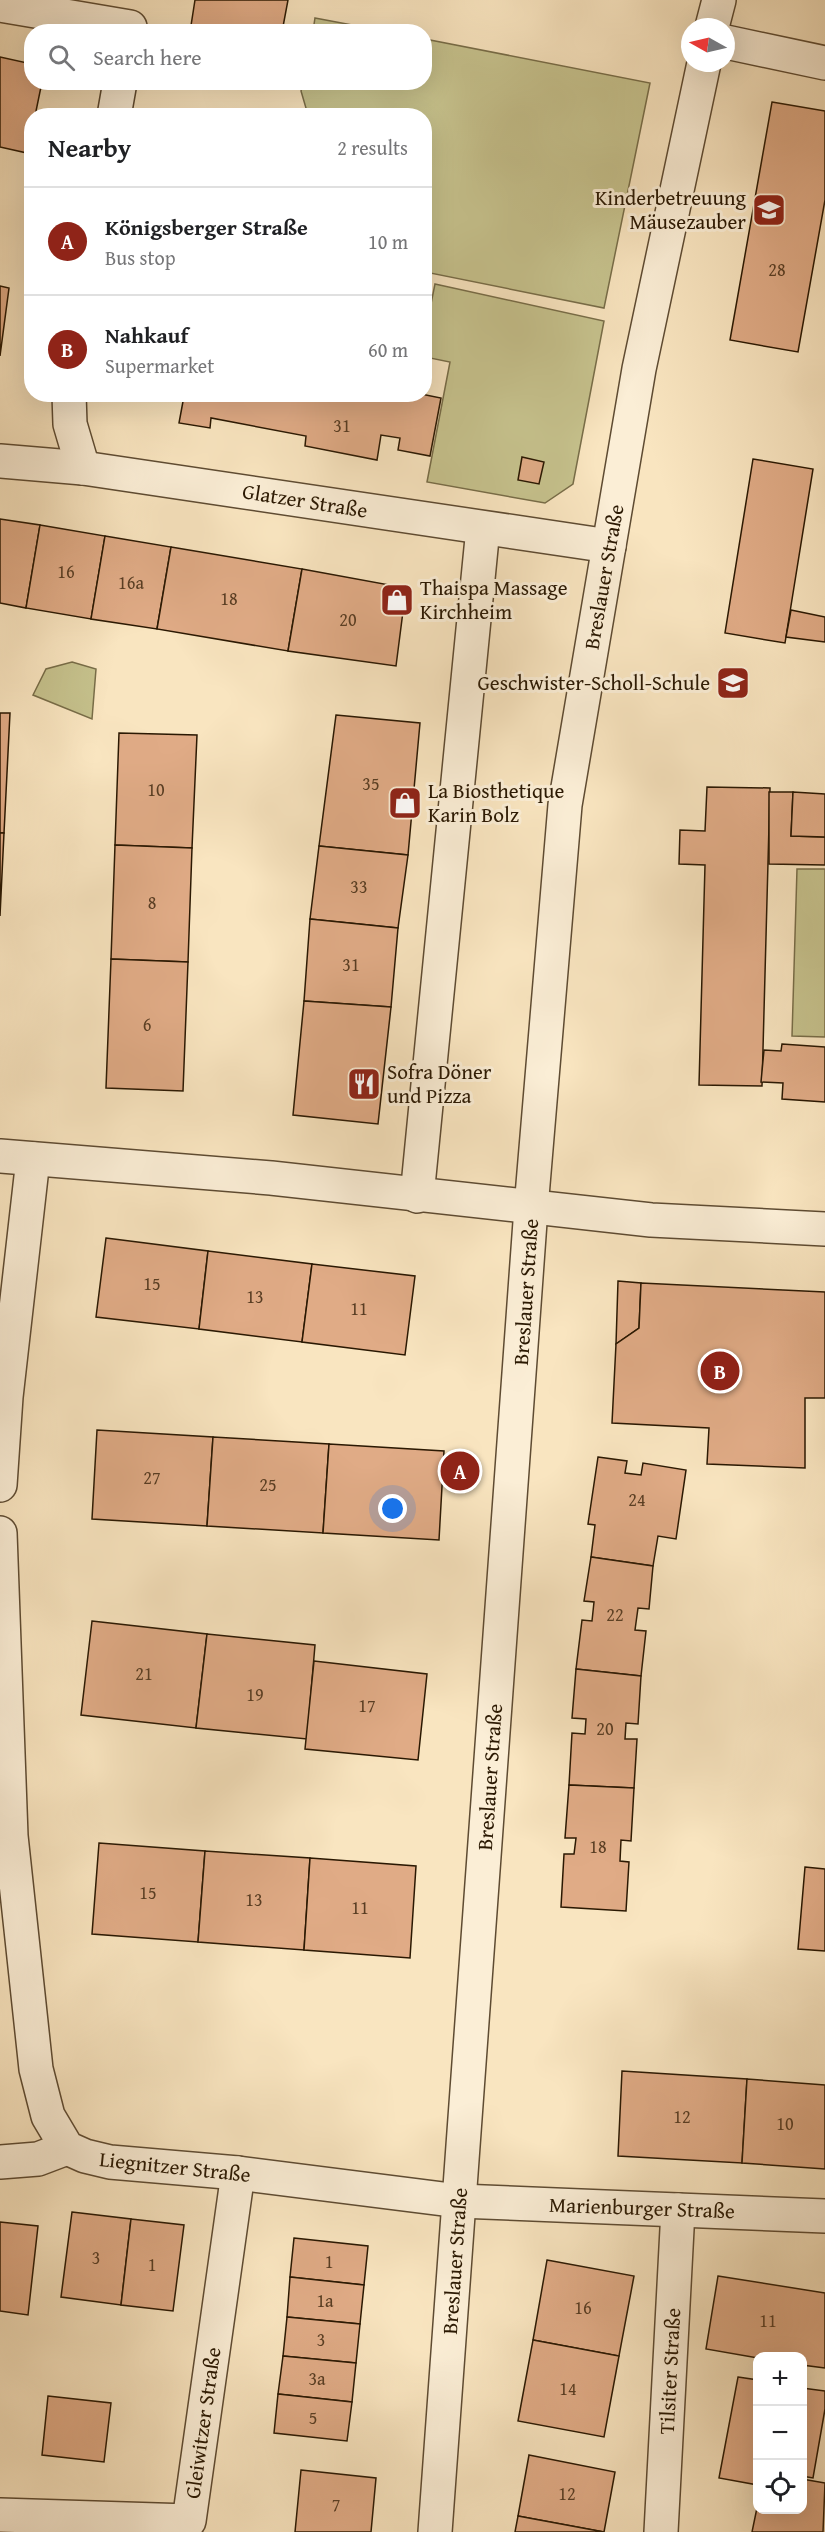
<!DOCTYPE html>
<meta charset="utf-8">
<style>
body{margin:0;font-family:"Gentium Book Plus",serif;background:#f6f6f6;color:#202124}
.controls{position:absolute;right:18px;bottom:18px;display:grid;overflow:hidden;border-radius:12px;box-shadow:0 6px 24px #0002}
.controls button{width:54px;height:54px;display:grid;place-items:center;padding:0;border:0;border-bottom:2px solid #e0e0e0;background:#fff;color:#202124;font:30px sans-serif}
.compass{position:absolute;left:681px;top:18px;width:54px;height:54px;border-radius:50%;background:#fff;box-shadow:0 6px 24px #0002;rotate:278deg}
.you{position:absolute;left:393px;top:1509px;width:21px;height:21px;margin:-15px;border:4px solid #fff;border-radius:50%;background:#1a73e8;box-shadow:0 0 0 9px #1a73e833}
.badge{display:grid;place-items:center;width:39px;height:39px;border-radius:50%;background:#8f2418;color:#fff;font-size:20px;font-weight:700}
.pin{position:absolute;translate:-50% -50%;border:3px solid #fff;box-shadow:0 2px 6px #0006}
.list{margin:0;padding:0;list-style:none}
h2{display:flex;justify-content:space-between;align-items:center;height:78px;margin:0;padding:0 24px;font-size:26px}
h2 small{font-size:20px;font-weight:400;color:#757577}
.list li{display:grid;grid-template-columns:39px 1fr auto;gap:18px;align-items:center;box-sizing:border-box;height:108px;padding:0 24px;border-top:2px solid #e0e0e0}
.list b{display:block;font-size:22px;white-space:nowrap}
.list p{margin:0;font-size:20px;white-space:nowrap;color:#757577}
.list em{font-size:20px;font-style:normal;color:#757577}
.icon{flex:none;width:33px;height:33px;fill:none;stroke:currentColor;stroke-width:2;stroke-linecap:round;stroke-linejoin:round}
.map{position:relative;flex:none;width:825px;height:2532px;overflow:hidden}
.search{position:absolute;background:#fff;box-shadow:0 6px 24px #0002;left:24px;top:24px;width:408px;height:66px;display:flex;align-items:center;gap:15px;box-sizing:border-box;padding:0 21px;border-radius:24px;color:#757577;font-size:22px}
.panel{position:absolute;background:#fff;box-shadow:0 6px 24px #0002;left:24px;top:108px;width:408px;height:294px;border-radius:24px}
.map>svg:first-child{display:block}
.green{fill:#c6c28d;stroke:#786d48;stroke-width:1.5}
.building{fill:#e0ab86;stroke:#2a1802;stroke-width:1.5}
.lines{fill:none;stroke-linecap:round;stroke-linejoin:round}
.minor-casing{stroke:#5e4b32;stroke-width:36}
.minor{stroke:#fbeed6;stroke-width:33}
.labels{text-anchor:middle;stroke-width:6;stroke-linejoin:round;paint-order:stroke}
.number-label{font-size:18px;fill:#583d23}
.poi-label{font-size:21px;fill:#2a1802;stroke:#fbeed6;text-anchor:start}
.street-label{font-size:21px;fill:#2a1802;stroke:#fbeed6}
</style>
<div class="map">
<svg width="825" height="2532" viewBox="0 0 825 2532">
<rect width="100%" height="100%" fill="#f9e5c0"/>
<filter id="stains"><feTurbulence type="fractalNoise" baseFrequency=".00333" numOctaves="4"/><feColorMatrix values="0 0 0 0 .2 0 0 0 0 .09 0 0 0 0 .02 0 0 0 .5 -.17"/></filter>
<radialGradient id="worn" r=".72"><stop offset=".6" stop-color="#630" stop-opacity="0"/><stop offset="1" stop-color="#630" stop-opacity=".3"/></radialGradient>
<g class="green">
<polygon points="315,18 384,31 313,31"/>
<polygon points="425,39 650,83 604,308 425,272 424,116 308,115 301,91 303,83 424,82"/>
<polygon points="435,284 604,321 573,484 545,503 427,482 450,362 425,357 425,333"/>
<polygon points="72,662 96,669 92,719 33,695 46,669"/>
<polygon points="797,869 825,869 825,1037 792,1036"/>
</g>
<g class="building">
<polygon points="195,0 288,0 282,32 190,32"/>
<polygon points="0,57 32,64 32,82 42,82 35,116 32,116 27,153 0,147"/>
<polygon points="772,102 825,111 825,200 798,352 730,340"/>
<polygon points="0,286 9,288 0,356"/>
<polygon points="194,394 421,394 441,398 430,456 398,450 400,438 381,435 377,460 305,446 306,436 211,418 210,428 179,423 184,396 194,398"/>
<polygon points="522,457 544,462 539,484 518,480"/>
<polygon points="753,459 813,469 785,643 725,633"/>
<polygon points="0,519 40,525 26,608 0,603"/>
<polygon points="40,525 105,536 91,619 26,608"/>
<polygon points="105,536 171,547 157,629 91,619"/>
<polygon points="171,547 302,569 288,651 157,629"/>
<polygon points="302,569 406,588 396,666 288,651"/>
<polygon points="791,610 825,617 825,642 786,637"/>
<polygon points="0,713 10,713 4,833 0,833"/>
<polygon points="336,715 420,723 408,855 319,846"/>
<polygon points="119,733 197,735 192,848 115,845"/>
<polygon points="707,787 770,788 762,1086 699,1085 705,865 679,864 680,830 705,831"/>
<polygon points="769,792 793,792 791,836 825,837 825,865 769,864"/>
<polygon points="793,792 825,794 825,837 791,836"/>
<polygon points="0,833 4,833 0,916"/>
<polygon points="115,845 192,848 188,962 111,959"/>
<polygon points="319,846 408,855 398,928 310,919"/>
<polygon points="310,919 398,928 391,1007 304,1001"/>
<polygon points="111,959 188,962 183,1091 106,1088"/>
<polygon points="304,1001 391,1007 378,1124 293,1115"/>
<polygon points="782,1044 825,1047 825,1102 782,1099 783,1083 761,1082 764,1050 781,1051"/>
<polygon points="106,1238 208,1251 199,1329 96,1317"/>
<polygon points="208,1251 312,1264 302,1342 199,1329"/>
<polygon points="312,1264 415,1276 405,1355 302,1342"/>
<polygon points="618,1281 641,1283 639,1328 616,1344"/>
<polygon points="641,1283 825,1292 825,1398 805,1398 805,1468 707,1464 709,1428 612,1423 616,1344 639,1328"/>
<polygon points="97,1430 213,1437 207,1526 92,1519"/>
<polygon points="213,1437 329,1444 323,1533 207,1526"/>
<polygon points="329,1444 444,1451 439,1540 323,1533"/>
<polygon points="598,1457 627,1461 625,1473 641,1475 643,1463 686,1470 676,1539 658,1536 653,1566 591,1557 595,1525 588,1524"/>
<polygon points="591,1557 653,1566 649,1609 638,1608 635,1630 646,1631 641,1676 576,1669 582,1620 592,1621 594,1602 584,1601"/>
<polygon points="92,1621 207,1634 196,1728 81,1715"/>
<polygon points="207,1634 315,1645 307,1739 196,1728"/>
<polygon points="314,1661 427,1674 418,1760 305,1749"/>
<polygon points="576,1669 641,1676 638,1724 626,1723 625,1739 637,1739 634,1788 569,1785 572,1733 585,1734 586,1719 572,1718"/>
<polygon points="569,1785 634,1788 631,1841 621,1840 620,1861 629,1862 626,1911 561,1907 564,1854 574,1854 576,1838 565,1838"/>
<polygon points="99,1843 205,1851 198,1942 92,1934"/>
<polygon points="205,1851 310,1858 304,1950 198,1942"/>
<polygon points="310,1858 416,1866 410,1958 304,1950"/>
<polygon points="805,1867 825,1869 825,1951 798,1949"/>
<polygon points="622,2071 747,2079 742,2163 618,2156"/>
<polygon points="747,2079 825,2085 825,2169 742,2163"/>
<polygon points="72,2212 131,2219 121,2305 61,2297"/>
<polygon points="131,2219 184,2225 173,2311 121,2305"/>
<polygon points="0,2222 38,2226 28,2315 0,2311"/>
<polygon points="294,2238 368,2246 364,2285 290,2277"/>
<polygon points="547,2260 634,2276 619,2356 533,2340"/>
<polygon points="718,2276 825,2293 825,2368 802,2365 802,2356 758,2358 706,2349"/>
<polygon points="290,2277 364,2285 360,2324 287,2317"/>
<polygon points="287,2317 360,2324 356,2363 283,2356"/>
<polygon points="533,2340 619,2356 604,2437 518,2421"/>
<polygon points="283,2356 356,2363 352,2402 278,2394"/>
<polygon points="738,2377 758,2380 758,2485 719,2478"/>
<polygon points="802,2388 825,2391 825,2409 813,2478 802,2476"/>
<polygon points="278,2394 352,2402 347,2441 274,2433"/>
<polygon points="48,2396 111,2403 104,2462 42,2455"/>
<polygon points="529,2455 615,2472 604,2532 518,2516"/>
<polygon points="301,2470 376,2478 371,2532 295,2532"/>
<polygon points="802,2479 825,2483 823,2532 752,2532 758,2503 758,2510 802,2510"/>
<polygon points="518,2516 604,2532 515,2532"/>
</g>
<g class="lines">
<defs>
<g id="minor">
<polyline points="0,5 130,27"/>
<polyline points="712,27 719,0"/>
<polyline points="726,42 825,63"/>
<polyline points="114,116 120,82"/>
<polyline points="69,394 70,424 83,468"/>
<polyline points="0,461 83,468 609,546"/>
<polyline points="0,1156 271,1178 651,1220 825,1229"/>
<polyline points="417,1196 483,528"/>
<polyline points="0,1485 6,1397 33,1159"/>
<polyline points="0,1533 11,1836 36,2069 48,2116 67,2148 85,2156 110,2162 238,2173 459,2201 825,2216"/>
<polyline points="0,2162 38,2159 67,2148"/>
<polyline points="0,2515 189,2521 238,2173"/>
<polyline points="435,2532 531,1208 565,805 639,369 704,63"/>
<polyline points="661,2532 678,2210"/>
</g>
</defs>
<use href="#minor" class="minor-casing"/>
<use href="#minor" class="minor"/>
</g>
<defs>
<symbol id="school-square" viewBox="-11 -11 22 22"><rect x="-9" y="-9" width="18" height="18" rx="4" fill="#8f2418" stroke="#fbeed6"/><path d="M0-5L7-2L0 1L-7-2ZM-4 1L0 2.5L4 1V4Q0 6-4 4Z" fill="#fff"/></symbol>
<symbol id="shop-square" viewBox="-11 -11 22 22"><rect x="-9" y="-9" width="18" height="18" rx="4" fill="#8f2418" stroke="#fbeed6"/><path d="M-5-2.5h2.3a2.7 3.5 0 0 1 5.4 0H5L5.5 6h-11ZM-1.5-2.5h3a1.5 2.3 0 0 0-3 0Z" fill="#fff"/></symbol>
<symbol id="restaurant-square" viewBox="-11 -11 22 22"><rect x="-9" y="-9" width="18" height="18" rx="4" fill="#8f2418" stroke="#fbeed6"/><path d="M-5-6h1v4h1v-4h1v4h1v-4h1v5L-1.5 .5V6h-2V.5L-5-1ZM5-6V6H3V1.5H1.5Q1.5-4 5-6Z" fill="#fff"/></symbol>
</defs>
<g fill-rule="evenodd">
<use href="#school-square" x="750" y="191" width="38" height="38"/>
<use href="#shop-square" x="378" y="581" width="38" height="38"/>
<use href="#school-square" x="714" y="664" width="38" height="38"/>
<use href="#shop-square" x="386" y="784" width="38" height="38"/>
<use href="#restaurant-square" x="345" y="1065" width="38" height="38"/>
</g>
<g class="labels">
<g class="number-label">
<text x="777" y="276">28</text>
<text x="342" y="432">31</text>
<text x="66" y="578">16</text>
<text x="131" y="589">16a</text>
<text x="229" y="605">18</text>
<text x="348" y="626">20</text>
<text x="371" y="790">35</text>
<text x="156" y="796">10</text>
<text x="359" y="893">33</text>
<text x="152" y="909">8</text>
<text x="351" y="971">31</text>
<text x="147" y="1031">6</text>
<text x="152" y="1290">15</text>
<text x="255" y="1303">13</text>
<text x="359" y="1315">11</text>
<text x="152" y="1484">27</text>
<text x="268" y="1491">25</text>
<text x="637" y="1506">24</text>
<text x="615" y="1621">22</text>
<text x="144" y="1680">21</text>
<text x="255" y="1701">19</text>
<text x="367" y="1712">17</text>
<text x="605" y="1735">20</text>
<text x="598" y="1853">18</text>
<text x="148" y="1899">15</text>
<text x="254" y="1906">13</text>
<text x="360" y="1914">11</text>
<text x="682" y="2123">12</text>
<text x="785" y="2130">10</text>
<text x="96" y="2264">3</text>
<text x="329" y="2268">1</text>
<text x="152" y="2271">1</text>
<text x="325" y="2307">1a</text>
<text x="583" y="2314">16</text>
<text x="768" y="2327">11</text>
<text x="321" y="2346">3</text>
<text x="317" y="2385">3a</text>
<text x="568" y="2395">14</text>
<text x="313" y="2424">5</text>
<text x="567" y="2500">12</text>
<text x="336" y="2511">7</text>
</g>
<g class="poi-label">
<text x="746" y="205" text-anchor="end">Kinderbetreuung<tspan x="746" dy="24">Mäusezauber</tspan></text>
<text x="420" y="595">Thaispa Massage<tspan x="420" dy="24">Kirchheim</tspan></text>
<text x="710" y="690" text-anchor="end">Geschwister-Scholl-Schule</text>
<text x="428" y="798">La Biosthetique<tspan x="428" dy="24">Karin Bolz</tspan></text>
<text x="387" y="1079">Sofra Döner<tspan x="387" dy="24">und Pizza</tspan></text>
</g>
<g class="street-label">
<text transform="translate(305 501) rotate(9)" y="7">Glatzer Straße</text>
<text transform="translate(604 577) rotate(-80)" y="7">Breslauer Straße</text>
<text transform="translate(526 1292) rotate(-86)" y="7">Breslauer Straße</text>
<text transform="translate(490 1777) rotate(-86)" y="7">Breslauer Straße</text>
<text transform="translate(175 2167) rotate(6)" y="7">Liegnitzer Straße</text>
<text transform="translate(642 2208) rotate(2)" y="7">Marienburger Straße</text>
<text transform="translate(455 2261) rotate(-86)" y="7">Breslauer Straße</text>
<text transform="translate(670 2371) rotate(-87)" y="7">Tilsiter Straße</text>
<text transform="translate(203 2423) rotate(-82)" y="7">Gleiwitzer Straße</text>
</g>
</g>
<rect width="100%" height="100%" filter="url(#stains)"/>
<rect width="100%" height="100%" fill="url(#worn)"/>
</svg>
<div class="controls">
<button>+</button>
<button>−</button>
<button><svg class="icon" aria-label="locate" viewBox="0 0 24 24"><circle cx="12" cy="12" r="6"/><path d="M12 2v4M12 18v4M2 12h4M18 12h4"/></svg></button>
</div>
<svg class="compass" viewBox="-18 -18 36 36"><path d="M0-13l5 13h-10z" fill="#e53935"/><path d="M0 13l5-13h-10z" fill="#757577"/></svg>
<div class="you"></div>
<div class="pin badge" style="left:460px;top:1471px">A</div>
<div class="pin badge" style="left:720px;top:1371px">B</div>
<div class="search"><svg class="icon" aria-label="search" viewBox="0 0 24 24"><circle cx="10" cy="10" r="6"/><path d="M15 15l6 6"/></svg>Search here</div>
<section class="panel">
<h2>Nearby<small>2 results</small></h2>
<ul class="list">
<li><span class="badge">A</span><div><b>Königsberger Straße</b><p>Bus stop</p></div><em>10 m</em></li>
<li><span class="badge">B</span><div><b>Nahkauf</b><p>Supermarket</p></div><em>60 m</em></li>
</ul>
</section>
</div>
